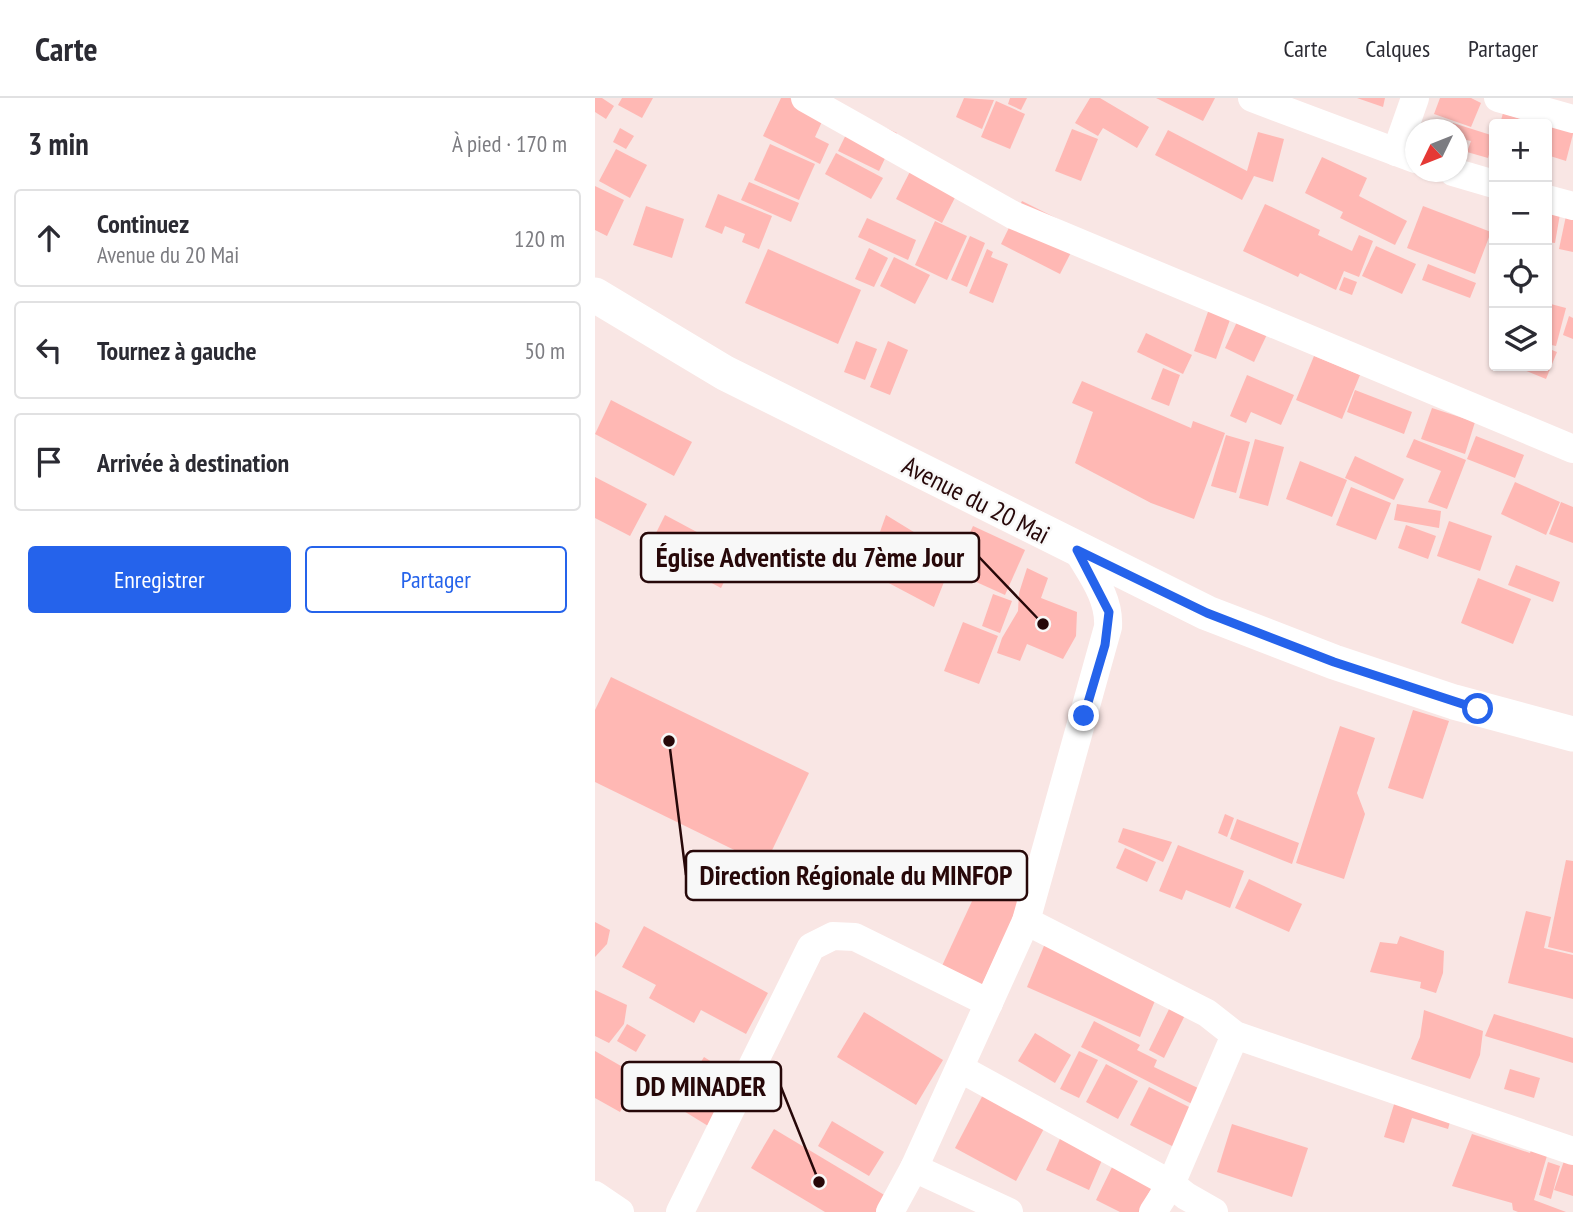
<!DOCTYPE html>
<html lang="fr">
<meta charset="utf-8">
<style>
body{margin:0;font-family:"PT Sans Narrow",sans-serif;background:#f2f2f3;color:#2b2b33}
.controls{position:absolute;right:21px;top:21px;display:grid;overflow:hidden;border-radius:7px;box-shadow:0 2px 5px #0004}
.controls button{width:63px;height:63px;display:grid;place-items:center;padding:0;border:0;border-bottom:2px solid #e1e1e2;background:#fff;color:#2b2b33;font:35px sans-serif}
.compass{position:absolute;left:810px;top:21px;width:63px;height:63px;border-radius:50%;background:#fff;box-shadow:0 2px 5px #0004;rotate:227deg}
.stop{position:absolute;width:21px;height:21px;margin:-16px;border:5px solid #2563eb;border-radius:50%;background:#fff}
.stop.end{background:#2563eb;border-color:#fff;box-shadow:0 2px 7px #0008}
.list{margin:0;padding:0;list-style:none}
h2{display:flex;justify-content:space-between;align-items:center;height:91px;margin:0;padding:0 28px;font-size:30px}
h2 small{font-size:23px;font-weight:400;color:#7c7c81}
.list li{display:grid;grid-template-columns:46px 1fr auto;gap:21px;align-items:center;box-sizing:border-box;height:98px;margin:0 14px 14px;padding:0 14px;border:2px solid #e1e1e2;border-radius:7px}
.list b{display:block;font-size:26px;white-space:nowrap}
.list p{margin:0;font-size:23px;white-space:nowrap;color:#7c7c81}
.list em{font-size:23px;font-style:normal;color:#7c7c81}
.actions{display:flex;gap:14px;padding:21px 28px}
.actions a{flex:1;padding:16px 0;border:2px solid #2563eb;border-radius:7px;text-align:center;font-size:24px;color:#2563eb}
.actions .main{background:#2563eb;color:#fff}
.icon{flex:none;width:38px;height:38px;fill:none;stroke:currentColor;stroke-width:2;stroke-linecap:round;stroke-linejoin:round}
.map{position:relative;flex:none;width:978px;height:1114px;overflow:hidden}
header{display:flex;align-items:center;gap:42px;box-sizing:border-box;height:98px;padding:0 35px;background:#fff;border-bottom:2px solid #e1e1e2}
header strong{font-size:33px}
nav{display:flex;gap:38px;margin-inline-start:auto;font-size:24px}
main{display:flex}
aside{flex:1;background:#fff}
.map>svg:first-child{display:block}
.building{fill:#ffb8b4}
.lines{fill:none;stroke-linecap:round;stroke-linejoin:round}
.minor{stroke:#fff;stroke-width:28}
.major{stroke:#fff;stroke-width:35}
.route{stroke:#2563eb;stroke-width:9}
.labels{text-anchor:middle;stroke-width:5;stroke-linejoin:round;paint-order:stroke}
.street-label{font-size:26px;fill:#270809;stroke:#f8f8f8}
.leader{fill:none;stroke:#270809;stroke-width:2.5}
.callout-dot{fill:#270809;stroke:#f8f8f8;stroke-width:2.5}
.callout{fill:#f8f8f8;stroke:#270809;stroke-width:2.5}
.callout-label{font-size:28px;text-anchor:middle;font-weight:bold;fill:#270809}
</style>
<header>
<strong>Carte</strong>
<nav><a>Carte</a><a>Calques</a><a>Partager</a></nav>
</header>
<main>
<aside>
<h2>3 min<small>À pied · 170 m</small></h2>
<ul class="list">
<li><svg class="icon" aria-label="ahead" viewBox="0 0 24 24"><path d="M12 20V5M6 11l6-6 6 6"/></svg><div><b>Continuez</b><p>Avenue du 20 Mai</p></div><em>120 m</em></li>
<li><svg class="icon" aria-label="left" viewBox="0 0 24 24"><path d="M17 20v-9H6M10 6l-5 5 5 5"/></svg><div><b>Tournez à gauche</b></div><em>50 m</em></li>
<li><svg class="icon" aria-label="arrive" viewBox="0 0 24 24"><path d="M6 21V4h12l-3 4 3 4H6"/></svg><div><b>Arrivée à destination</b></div></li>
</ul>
<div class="actions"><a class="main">Enregistrer</a><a>Partager</a></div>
</aside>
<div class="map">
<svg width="978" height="1114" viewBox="0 0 978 1114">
<rect width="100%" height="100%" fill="#f9e6e4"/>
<g class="building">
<polygon points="0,0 7,0 19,8 11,21 0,14"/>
<polygon points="27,0 58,0 47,20 23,7"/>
<polygon points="186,0 195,0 230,17 220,39 234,46 225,66 168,38"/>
<polygon points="369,0 399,2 387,31 361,19"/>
<polygon points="415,0 432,0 426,12 413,6"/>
<polygon points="495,0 505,0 554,29 542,50 508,30 503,38 480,25"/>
<polygon points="561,0 620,0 608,23"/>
<polygon points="762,0 790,0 788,9"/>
<polygon points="845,0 876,0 886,5 876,29 839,16"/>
<polygon points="401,3 430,16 415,51 386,39"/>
<polygon points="908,15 941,26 905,26"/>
<polygon points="261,16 302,35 284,73 243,53"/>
<polygon points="978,22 978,36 971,63 952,57 952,26"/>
<polygon points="858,25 899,38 893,60 872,54 876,43 862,40 862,32 856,32"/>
<polygon points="25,30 39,38 31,51 18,44"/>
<polygon points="477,31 503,41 486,83 460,73"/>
<polygon points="573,32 652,73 663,34 689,41 678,84 659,78 647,102 560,57"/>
<polygon points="175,46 220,66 204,102 159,82"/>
<polygon points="21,51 52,67 35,100 4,83"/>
<polygon points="241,55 288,80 276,101 230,76"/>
<polygon points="324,56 370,80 347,125 301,101"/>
<polygon points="727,59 772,80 764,98 812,123 800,147 745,120 748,114 710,95"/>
<polygon points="154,84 204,105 196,124 146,102"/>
<polygon points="0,88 29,102 12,138 0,132"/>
<polygon points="123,96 177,118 164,151 147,144 150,136 130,128 127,136 110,129"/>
<polygon points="427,103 487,133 465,176 406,146"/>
<polygon points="670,106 725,132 723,137 757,153 764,137 778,143 764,179 749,173 741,192 705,175 703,179 648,153"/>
<polygon points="51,108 89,121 77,160 38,147"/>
<polygon points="828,108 896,134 880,176 812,150"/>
<polygon points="952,113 965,116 960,145 952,144"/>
<polygon points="972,113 978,115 978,154 964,151"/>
<polygon points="272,120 321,142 313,162 263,139"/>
<polygon points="340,123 372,138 352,182 320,167"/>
<polygon points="375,138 390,145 372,189 356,182"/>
<polygon points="781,148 821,166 807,196 767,178"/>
<polygon points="274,150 293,160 279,189 260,181"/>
<polygon points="173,151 266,192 243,246 150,205"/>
<polygon points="392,151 398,154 396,159 413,166 398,205 374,195"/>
<polygon points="299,159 335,177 320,206 285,188"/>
<polygon points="833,166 881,185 875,200 827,182"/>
<polygon points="749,179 762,184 757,197 744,192"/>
<polygon points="952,205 971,210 961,248 952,246"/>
<polygon points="614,211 636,219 621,261 599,253"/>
<polygon points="646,215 675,230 659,264 630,250"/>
<polygon points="974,218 978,220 978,241 968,237"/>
<polygon points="551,235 597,257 588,276 542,254"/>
<polygon points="261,243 282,251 270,282 249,274"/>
<polygon points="293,243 313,252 295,297 275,289"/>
<polygon points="952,250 962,254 951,281 919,268 952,268"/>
<polygon points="719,258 765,277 747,321 701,302"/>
<polygon points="568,270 585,277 574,308 556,301"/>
<polygon points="652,277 699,297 686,327 656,314 651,325 635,318"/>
<polygon points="487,283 596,330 598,323 630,335 599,421 556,405 480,365 498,314 477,305"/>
<polygon points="760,292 817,314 809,336 752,314"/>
<polygon points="16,302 97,344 79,378 0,336"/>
<polygon points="837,310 880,324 870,356 826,341"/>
<polygon points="631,337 655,344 641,395 616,388"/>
<polygon points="881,338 929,357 920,380 872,361"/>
<polygon points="660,341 689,349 673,408 644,400"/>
<polygon points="819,341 871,362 852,411 833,404 846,373 811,359"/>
<polygon points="760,358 809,381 799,402 750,380"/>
<polygon points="705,363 752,382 737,419 691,401"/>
<polygon points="0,379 52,406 35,438 0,420"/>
<polygon points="920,384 965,404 951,437 906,416"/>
<polygon points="756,389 796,405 781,442 741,427"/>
<polygon points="966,404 978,409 978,445 954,436"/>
<polygon points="802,406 846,413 844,430 799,422"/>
<polygon points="70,417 143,456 126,490 53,451"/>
<polygon points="291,417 353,455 340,481 349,484 339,509 271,473"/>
<polygon points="854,423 897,438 885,473 842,458"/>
<polygon points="811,427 841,438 833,461 803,450"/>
<polygon points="378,428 430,452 410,497 357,473"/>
<polygon points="921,467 965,484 958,504 913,487"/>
<polygon points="432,470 453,480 446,500 482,514 481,538 468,561 432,546 425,563 402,555 407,540 423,513 424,495"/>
<polygon points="883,480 936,501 918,546 866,525"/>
<polygon points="398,496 417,503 405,535 387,528"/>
<polygon points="368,524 403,538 384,586 349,573"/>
<polygon points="16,579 214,675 170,767 0,684 0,612"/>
<polygon points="818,612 854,623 828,701 793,690"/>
<polygon points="745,628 780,640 762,695 770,716 749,781 701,765"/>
<polygon points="630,716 639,720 632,739 623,735"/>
<polygon points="642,721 704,745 697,766 635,741"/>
<polygon points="528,730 577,744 568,764 523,744"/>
<polygon points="583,747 649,773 635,810 591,792 587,802 564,793"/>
<polygon points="530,750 561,764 552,784 521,770"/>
<polygon points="971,762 978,763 978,855 953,849"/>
<polygon points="654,781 707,806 694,834 640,810"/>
<polygon points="385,786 425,805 386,889 346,870"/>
<polygon points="931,813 956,819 949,850 978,857 978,901 913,885"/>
<polygon points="0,824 15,832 12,846 0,859"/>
<polygon points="49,828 173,895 151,936 106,912 99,925 54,900 61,887 27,869"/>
<polygon points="805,838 849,853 848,875 841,895 825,890 826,884 775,874 785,844 802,846"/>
<polygon points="451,843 564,893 545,939 432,889"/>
<polygon points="0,892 32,907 29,926 14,945 0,938"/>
<polygon points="577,905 592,913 569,960 554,952"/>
<polygon points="829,912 888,933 885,957 875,981 816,961 825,939"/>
<polygon points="269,914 348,962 321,1007 242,959"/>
<polygon points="899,916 978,940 978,965 890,938"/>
<polygon points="499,923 545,947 542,952 562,962 559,969 605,991 597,1006 486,949"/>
<polygon points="32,926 51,937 41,954 22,943"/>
<polygon points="440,935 476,957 460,985 423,963"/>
<polygon points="0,953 45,979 25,1014 0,1000"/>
<polygon points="484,953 503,962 484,1000 465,991"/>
<polygon points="109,959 147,983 118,1031 79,1007"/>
<polygon points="511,966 543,983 523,1021 491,1004"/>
<polygon points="915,971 945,980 939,1000 909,991"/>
<polygon points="554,989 600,1012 581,1050 535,1027"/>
<polygon points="391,991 453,1023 421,1083 360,1050"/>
<polygon points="801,1000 857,1017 853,1031 817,1020 809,1045 789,1039"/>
<polygon points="237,1023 289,1054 274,1078 223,1048"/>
<polygon points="637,1026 713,1050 697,1099 622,1074"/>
<polygon points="179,1031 291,1098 282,1114 230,1114 156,1070"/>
<polygon points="468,1034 511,1053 494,1092 451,1072"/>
<polygon points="877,1036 935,1055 938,1047 954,1051 939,1102 971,1114 923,1114 918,1112 917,1105 857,1088"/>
<polygon points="521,1061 561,1081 544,1114 525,1114 501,1102"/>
<polygon points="969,1063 978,1066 978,1098 959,1092"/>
<polygon points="953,1064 965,1068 956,1101 944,1097"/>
</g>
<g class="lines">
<g class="minor">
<polyline points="210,0 418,117 978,351"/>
<polyline points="657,0 820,61"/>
<polyline points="903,0 978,21"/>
<polyline points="801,54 820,0"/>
<polyline points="858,74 899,86"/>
<polyline points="952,101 978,108"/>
<polyline points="431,823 612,915 640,937 978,1053"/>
<polyline points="366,971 576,1086 591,1098 619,1114"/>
<polyline points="319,1070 414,1114"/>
<polyline points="0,1097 25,1114"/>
<polyline points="85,1114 216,849 238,838 260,839 394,905"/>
<path d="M 295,1114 L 319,1070 L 431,823 L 513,529 C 515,500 496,476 482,452"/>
<polyline points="558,1114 576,1086 640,937"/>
</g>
<polyline class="major" points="0,197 130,275 612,515 739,564 859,604 978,636"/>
</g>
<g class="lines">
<polyline class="route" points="489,618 510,547 514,514 482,452 612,515 739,564 883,611"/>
</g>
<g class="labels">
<g class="street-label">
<text transform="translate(381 402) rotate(27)" y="9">Avenue du 20 Mai</text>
</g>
</g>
<path class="leader" d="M448 526L384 459M74 643L91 777M224 1084L186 989"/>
<g class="callout-dot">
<circle cx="448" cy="526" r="7"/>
<circle cx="74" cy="643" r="7"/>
<circle cx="224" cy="1084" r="7"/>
</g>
<g class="callout">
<rect x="46" y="435" width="338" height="49" rx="7"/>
<rect x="91" y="753" width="341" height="49" rx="7"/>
<rect x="27" y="964" width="159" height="49" rx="7"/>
</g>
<g class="callout-label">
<text x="215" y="469">Église Adventiste du 7ème Jour</text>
<text x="261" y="787">Direction Régionale du MINFOP</text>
<text x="106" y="998">DD MINADER</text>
</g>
</svg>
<div class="controls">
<button>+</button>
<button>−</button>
<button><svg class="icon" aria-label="locate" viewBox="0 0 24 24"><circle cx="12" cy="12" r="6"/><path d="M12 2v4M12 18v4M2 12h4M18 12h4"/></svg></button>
<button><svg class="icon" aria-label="layers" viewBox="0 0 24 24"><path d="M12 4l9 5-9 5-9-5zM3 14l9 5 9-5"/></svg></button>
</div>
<svg class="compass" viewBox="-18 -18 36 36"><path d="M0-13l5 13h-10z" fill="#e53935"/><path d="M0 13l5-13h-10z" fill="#7c7c81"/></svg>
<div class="stop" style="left:883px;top:611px"></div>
<div class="stop end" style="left:489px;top:618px"></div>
</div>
</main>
